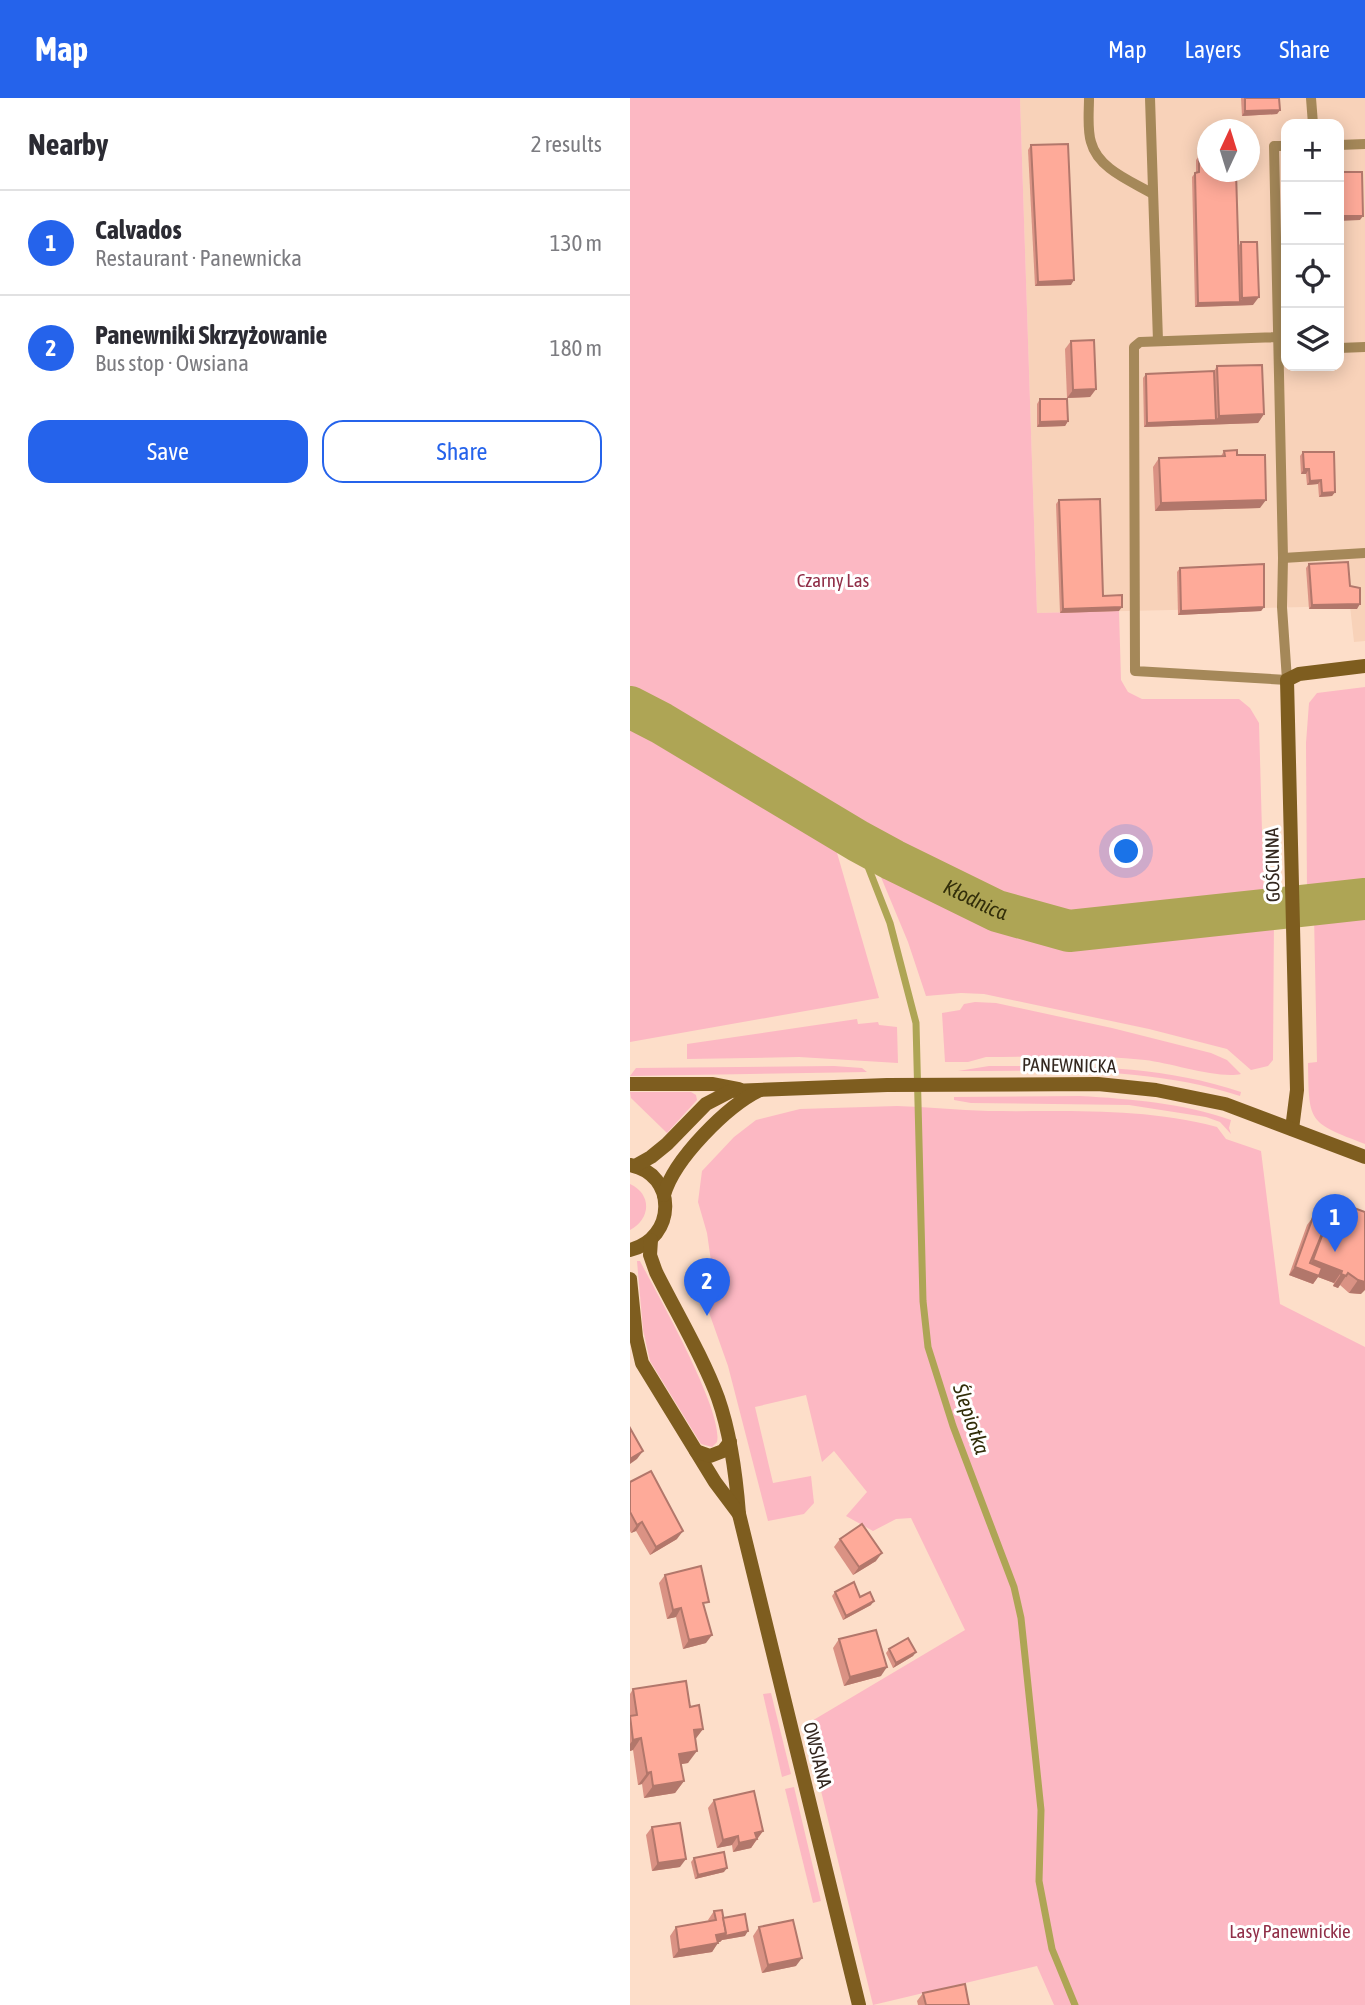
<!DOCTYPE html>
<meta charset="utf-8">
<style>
body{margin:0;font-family:"Asap Condensed",sans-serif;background:#f2f2f3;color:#2b2b33}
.controls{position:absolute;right:21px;top:21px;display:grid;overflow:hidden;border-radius:14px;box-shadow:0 4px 18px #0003}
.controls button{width:63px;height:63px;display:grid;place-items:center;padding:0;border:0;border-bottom:2px solid #e1e1e2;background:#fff;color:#2b2b33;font:35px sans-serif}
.compass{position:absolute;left:567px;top:21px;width:63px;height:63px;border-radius:50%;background:#fff;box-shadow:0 4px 18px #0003;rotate:4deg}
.you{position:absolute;left:497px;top:754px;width:24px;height:24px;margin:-18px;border:5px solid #fff;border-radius:50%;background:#1a73e8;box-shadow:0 0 0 10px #1a73e833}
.badge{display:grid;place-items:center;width:46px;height:46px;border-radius:50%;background:#2563eb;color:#fff;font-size:23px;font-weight:700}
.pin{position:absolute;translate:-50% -58px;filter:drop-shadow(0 2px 4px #0008)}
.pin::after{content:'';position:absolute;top:37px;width:24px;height:21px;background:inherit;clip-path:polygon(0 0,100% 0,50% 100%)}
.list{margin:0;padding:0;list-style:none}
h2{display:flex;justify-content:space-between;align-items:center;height:91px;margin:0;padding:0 28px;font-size:30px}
h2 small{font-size:23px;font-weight:400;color:#7c7c81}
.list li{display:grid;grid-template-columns:46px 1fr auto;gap:21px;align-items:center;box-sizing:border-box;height:105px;padding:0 28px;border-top:2px solid #e1e1e2}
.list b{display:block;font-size:26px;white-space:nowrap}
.list p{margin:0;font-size:23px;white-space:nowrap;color:#7c7c81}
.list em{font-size:23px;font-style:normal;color:#7c7c81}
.actions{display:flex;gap:14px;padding:21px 28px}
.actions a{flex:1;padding:16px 0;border:2px solid #2563eb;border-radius:21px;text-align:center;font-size:24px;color:#2563eb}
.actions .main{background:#2563eb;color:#fff}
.icon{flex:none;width:38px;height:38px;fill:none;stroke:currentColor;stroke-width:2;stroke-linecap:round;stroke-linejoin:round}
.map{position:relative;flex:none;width:735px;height:1907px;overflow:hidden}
header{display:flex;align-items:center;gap:42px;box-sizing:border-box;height:98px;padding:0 35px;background:#2563eb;color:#fff}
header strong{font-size:33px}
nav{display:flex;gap:38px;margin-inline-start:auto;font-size:24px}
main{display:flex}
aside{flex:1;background:#fff}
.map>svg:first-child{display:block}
.built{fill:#f8d2b9;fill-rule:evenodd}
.green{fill:#fcb8c3}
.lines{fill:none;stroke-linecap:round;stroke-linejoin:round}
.stream{stroke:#aea555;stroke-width:7}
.river{stroke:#aea555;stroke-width:42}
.lane{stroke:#a58859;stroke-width:10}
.secondary{stroke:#7e5d1f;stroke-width:14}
.wall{fill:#da9284}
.shaded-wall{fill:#b2776b}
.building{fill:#feaa99;stroke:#b2776b;stroke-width:2}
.labels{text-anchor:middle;stroke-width:6;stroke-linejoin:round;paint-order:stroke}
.park-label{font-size:19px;fill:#912f48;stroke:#fff}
.street-label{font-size:19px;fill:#33271f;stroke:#fff}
.water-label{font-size:21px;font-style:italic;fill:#322e0a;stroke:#fff}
</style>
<header>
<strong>Map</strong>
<nav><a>Map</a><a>Layers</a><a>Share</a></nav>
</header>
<main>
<aside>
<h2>Nearby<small>2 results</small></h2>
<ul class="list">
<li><span class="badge">1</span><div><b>Calvados</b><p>Restaurant · Panewnicka</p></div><em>130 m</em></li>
<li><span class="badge">2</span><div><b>Panewniki Skrzyżowanie</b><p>Bus stop · Owsiana</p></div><em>180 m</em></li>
</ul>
<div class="actions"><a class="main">Save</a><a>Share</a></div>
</aside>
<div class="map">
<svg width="735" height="1907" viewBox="0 0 735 1907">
<rect width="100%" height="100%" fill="#fddec9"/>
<path class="built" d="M 390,0 L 735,0 L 735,543 L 724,544 L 720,508 L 407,515 ZM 656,26 L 709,26 L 709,268 L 656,268 ZM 578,32 L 620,32 L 620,74 L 578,74 Z"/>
<g class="green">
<polygon points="0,0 390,0 407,515 489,513 491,582 498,594 512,601 609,601 620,610 629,625 634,805 440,825 369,806 230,737 50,627 0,602"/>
<polygon points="735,589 735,791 677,795 676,645 679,605 687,595"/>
<polygon points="0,631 92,684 203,741 249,900 0,944"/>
<polygon points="243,760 368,823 456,841 644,820 643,962 638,968 621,972 597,951 519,931 354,896 331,895 296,898 278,844"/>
<path d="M 735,813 L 735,1046 C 678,1024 679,1025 678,965 L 687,964 L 684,818 Z"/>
<path d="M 345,904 L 366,905 L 482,930 L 581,955 L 597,962 L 611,976 C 588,981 541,965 515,962 C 463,956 409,959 356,959 L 338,964 L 315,964 L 312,915 L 330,912 L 334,906 Z"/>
<polygon points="227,921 228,926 248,924 249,927 267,929 268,965 169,959 57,961 57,946"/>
<polygon points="204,968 232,970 237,974 0,978 6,970"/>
<path d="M 359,968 C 444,968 529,966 611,994 L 610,998 C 518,968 423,973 328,973 Z"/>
<polygon points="0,994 61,994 66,997 67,1002 37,1035 1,1000"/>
<path d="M 450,998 C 501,1001 553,1005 601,1022 L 599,1030 L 601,1036 L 590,1024 L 576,1019 L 499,1007 L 341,1005 L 324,1002 L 324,999 Z"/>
<path d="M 267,1008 C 297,1009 328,1012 358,1013 C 436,1014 511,1009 587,1029 L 596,1041 L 631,1053 L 650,1206 L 735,1249 L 735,1907 L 424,1907 L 407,1868 L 243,1907 L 175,1627 L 335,1532 L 281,1420 L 266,1421 L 243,1433 L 216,1418 L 237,1394 L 204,1353 L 192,1364 L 176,1297 L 125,1309 L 143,1385 L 181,1378 L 184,1405 L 174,1416 L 138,1423 L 98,1268 L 76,1206 L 83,1177 L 77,1135 L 68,1104 L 72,1073 L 104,1039 L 126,1022 L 170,1011 Z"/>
<path d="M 0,1086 C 22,1096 21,1121 0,1132 Z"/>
<path d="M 7,1163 L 10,1163 C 27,1196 94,1313 87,1344 L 82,1349 L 71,1346 L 20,1263 L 13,1232 Z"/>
<polygon points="141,1595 161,1676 152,1679 133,1596"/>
<polygon points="164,1689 191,1803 183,1805 155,1691"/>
</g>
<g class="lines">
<polyline class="stream" points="228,743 260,825 286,925 293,1203 298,1249 323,1328 384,1489 391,1520 411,1712 409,1783 422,1851 445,1907"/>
<path class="river" id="s1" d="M 0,609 L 31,625 L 228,743 L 263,762 L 367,813 L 439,833 L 735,801"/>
<g class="lane">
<path d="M 459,0 C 459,14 457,31 461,44 C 468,71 501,83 523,96"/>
<polyline points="520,0 528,243"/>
<polyline points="681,0 683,26"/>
<polyline points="709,47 735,46"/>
<polyline points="656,48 644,48 653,460 652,509 657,582 505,573 504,249 510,244 647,239 656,246"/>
<polyline points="709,250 735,249"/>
<polyline points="653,460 735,455"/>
</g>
<g class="secondary">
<polyline points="0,986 83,986 109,991"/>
<polyline points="662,1031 667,992 657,582 669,576 735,568"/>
<path d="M 0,1067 C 48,1076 46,1141 0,1152"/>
<polyline points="5,1068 21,1059 37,1046 76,1006 101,993 257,987 468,986 526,992 595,1006 735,1059"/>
<path d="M 34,1097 C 44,1061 97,1008 130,992"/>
<path d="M 21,1142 L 20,1157 L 26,1174 C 46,1214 73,1259 88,1300 C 101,1337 106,1377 109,1416 L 229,1907"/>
<polyline points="0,1181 6,1239 12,1265 85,1384 109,1416"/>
<polyline points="66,1353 80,1358 93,1353 100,1344"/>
</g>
</g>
<g class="wall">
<polygon points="611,0 649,0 650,12 647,16 612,18"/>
<polygon points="401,47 441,187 405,188 398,52"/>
<polygon points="569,58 608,149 611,144 623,207 565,209 562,79 565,75 566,75 566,62"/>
<polygon points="441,243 466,291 460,299 437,300 435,251"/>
<polygon points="587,268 634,316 628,325 514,329 513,280 516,276 584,273"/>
<polygon points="410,301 438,323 435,328 407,329 407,306"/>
<polygon points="594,353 607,357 630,410 525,413 523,369 529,360 591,358"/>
<polygon points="673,354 705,394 702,398 689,399 688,386 677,387 676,376 671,376 670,358"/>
<polygon points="429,402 473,498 489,513 430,515 426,406"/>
<polygon points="679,466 720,488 727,511 679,511 676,470"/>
<polygon points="550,470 634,509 631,513 548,517 547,474"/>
<polygon points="705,1103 735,1114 731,1196 719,1195 710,1187 708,1190 703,1188 704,1185 688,1179 683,1186 659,1177 677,1127 683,1119 693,1123 696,1115"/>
<polygon points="0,1384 47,1441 20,1457 6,1433 1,1435 0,1433"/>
<polygon points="210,1441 246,1463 223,1477 204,1449"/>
<polygon points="35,1477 74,1511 76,1545 53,1551 46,1519 37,1521 29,1485"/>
<polygon points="205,1494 230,1499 241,1507 213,1522 202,1498"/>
<polygon points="209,1541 251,1578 214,1588 203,1550"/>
<polygon points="259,1551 286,1554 283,1558 263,1570 256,1555"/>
<polygon points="3,1591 60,1609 73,1631 65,1641 58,1665 51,1666 54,1683 45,1695 14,1700 12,1686 8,1687 3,1652 0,1653 0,1596"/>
<polygon points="84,1702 133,1733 121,1750 103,1754 102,1747 87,1750 78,1710"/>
<polygon points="22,1729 50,1769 22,1773 16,1737"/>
<polygon points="64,1760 94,1774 65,1781 61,1764"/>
<polygon points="84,1813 115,1838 92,1842 90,1844 88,1844 82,1854 43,1860 40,1838 46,1829 79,1823 78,1822"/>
<polygon points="129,1829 166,1868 132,1875 123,1838"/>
<polygon points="293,1895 339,1907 288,1907 287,1903"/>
</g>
<g class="shaded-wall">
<polygon points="650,12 647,16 612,18 615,13"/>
<polygon points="709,118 733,118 730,122 709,123"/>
<polygon points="444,182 441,187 405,188 408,184"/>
<polygon points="629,199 623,207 565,209 568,205 610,204 612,200"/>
<polygon points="466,291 460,299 437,300 443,292"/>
<polygon points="634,316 628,325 514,329 517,325 586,322 589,318"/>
<polygon points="438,323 435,328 407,329 410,324"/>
<polygon points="674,371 679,371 676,376 671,376"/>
<polygon points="691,382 688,386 677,387 680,383"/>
<polygon points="705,394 702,398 689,399 692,395"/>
<polygon points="636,402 630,410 525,413 531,405"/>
<polygon points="730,506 727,511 679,511 682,507"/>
<polygon points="492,509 489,513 430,515 433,511"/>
<polygon points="634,509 631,513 548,517 551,513"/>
<polygon points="683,1162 712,1173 704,1185 688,1179 683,1186 659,1177 665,1169 675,1173"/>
<polygon points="711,1176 716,1178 708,1190 703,1188"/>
<polygon points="728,1182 735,1184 735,1192 731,1196 719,1195"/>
<polygon points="13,1353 7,1361 0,1366 0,1361"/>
<polygon points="12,1424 6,1433 1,1435 7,1427"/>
<polygon points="53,1433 47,1441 20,1457 26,1449"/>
<polygon points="252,1455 246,1463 223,1477 229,1469"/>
<polygon points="244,1503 241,1507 213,1522 216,1518"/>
<polygon points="51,1510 46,1519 37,1521 43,1512"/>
<polygon points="82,1537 76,1545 53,1551 59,1542"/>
<polygon points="286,1554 283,1558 263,1570 266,1565"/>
<polygon points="257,1569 251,1578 214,1588 220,1579"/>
<polygon points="73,1631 64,1643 64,1632"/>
<polygon points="11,1640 3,1652 0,1653 0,1646 3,1642"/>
<polygon points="67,1653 58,1665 40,1668 49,1656"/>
<polygon points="21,1674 12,1686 8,1687 17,1675"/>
<polygon points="54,1683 45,1695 14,1700 23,1688"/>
<polygon points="133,1733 127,1741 122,1742 127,1741 121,1750 103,1754 109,1745 125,1735"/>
<polygon points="108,1738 102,1747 87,1750 93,1742"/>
<polygon points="56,1761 50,1769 22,1773 28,1765"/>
<polygon points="97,1770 94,1774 65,1781 68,1777"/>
<polygon points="118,1833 115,1838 92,1842 90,1844 80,1845 86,1837"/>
<polygon points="88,1845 82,1854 43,1860 49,1852"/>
<polygon points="172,1860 166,1868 132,1875 138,1867"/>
</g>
<g class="building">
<polygon points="615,0 649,0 650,12 615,13"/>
<polygon points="438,46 444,182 408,184 401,47"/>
<polygon points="578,57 578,74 606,74 610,204 568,205 565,75 569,74 569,58"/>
<polygon points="709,74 732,74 733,118 709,118"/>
<polygon points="611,144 627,144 629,199 612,200"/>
<polygon points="464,242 466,291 443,292 441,243"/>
<polygon points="632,267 634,316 589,318 587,268"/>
<polygon points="584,273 586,322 517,325 516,276"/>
<polygon points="410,301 437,301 438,323 410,324"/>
<polygon points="607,352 607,357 635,357 636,402 531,405 529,360 595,358 594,353"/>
<polygon points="673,354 704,354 705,394 692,395 691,382 680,383 679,371 674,371"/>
<polygon points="470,401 473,498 492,497 492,509 433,511 429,402"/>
<polygon points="718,464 720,488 730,490 730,506 682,507 679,466"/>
<polygon points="634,466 634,509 551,513 550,470"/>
<polygon points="705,1103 735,1114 735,1184 728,1182 718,1175 716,1178 711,1176 712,1173 683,1162"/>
<polygon points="683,1119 696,1123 695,1126 696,1126 680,1165 692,1170 689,1178 665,1169"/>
<polygon points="0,1330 13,1353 0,1361"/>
<polygon points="21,1373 53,1433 26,1449 12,1424 7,1427 0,1414 0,1384"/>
<polygon points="232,1426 252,1455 229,1469 210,1441"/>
<polygon points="71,1468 79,1504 73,1505 82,1537 59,1542 51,1510 43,1512 35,1477"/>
<polygon points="224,1484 230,1499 240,1494 244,1503 216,1518 205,1494"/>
<polygon points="246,1532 257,1569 220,1579 209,1541"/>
<polygon points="278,1540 286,1554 266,1565 259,1551"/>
<polygon points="56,1583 60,1609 69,1607 73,1631 64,1632 67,1653 49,1656 54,1683 23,1688 21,1674 17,1675 11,1640 3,1642 0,1618 7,1617 3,1591"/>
<polygon points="124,1693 133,1733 125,1735 127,1741 109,1745 108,1738 93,1742 84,1702"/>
<polygon points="50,1725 56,1761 28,1765 22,1729"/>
<polygon points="94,1754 97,1770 68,1777 64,1760"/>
<polygon points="92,1812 96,1835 86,1837 88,1845 49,1852 46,1829 86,1822 84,1813"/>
<polygon points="115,1816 118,1833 95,1838 96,1835 93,1820"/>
<polygon points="163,1822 172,1860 138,1867 129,1829"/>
<polygon points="335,1886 339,1907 296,1907 293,1895"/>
</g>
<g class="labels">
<g class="park-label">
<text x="203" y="489">Czarny Las</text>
<text x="660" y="1840">Lasy Panewnickie</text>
</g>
<g class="street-label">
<text transform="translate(642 767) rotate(-91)" y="7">GOŚCINNA</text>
<text transform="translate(439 967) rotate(1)" y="7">PANEWNICKA</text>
<text transform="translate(188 1657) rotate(76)" y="7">OWSIANA</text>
</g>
<g class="water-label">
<text dy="7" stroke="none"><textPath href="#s1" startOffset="396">Kłodnica</textPath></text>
<text transform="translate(341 1321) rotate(71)" y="7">Ślepiotka</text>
</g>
</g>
</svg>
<div class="controls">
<button>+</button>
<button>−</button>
<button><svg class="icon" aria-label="locate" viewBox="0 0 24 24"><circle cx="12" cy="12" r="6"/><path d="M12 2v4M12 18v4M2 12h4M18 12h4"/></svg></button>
<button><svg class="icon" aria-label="layers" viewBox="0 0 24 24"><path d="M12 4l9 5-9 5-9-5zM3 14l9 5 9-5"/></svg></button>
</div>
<svg class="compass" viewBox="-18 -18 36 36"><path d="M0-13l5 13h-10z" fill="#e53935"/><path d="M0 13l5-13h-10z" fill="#7c7c81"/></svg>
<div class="you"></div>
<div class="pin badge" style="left:705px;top:1154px">1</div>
<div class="pin badge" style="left:77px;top:1218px">2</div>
</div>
</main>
